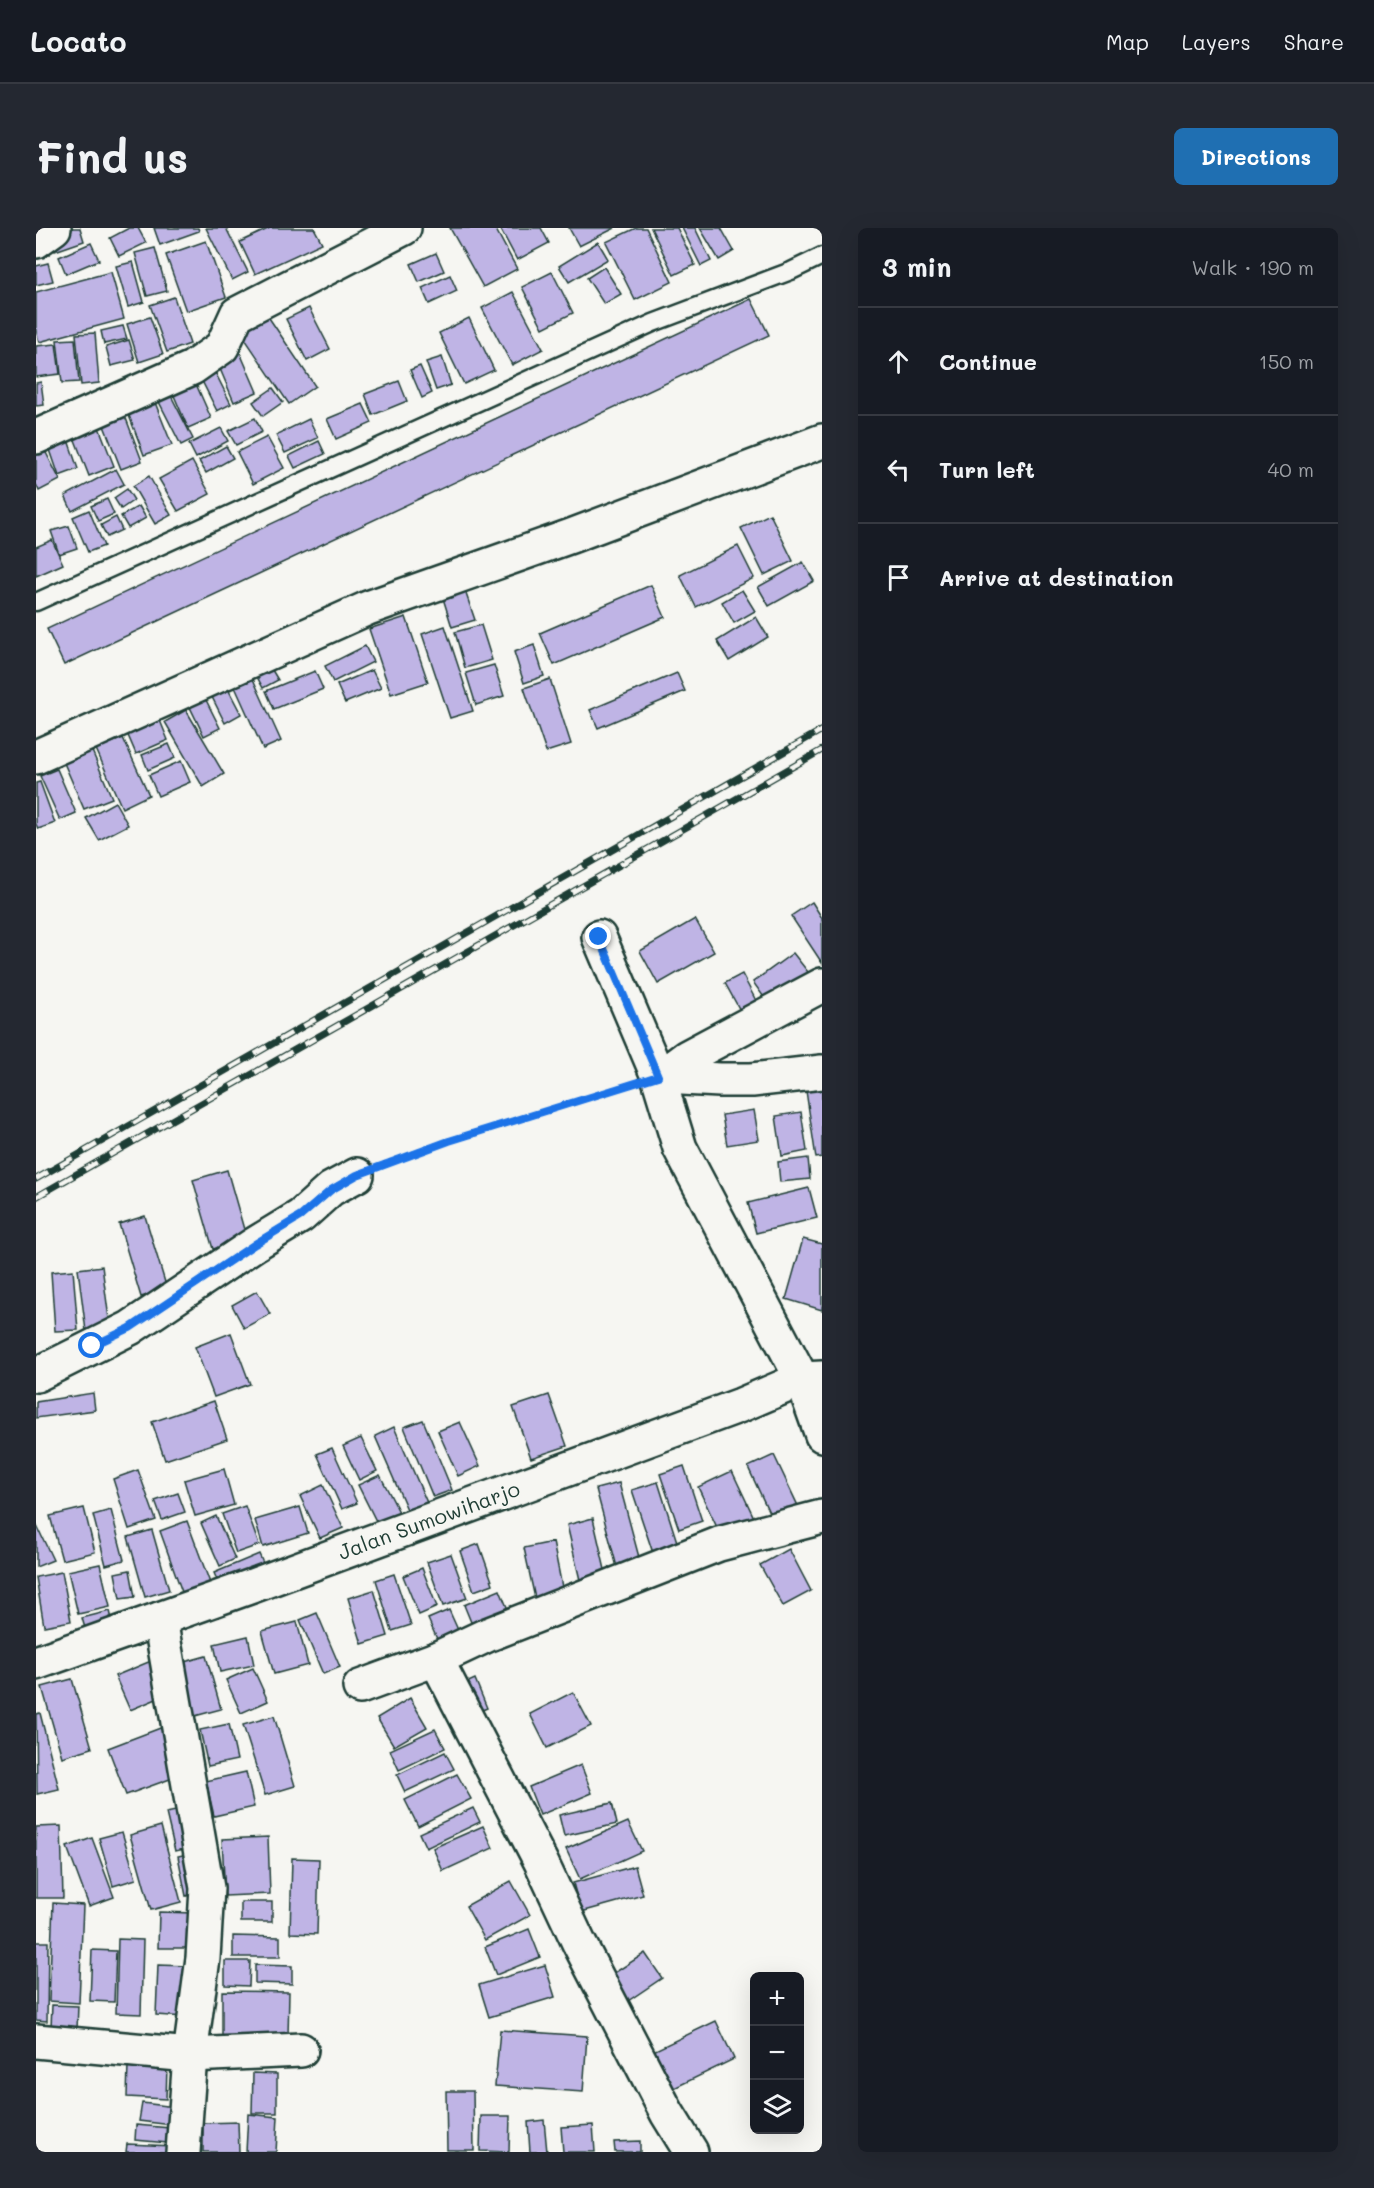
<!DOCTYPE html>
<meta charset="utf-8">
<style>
body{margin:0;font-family:Mali,sans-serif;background:#242831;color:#f1f3f6}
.controls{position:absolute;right:18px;bottom:18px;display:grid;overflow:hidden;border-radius:9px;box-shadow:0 6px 24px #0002}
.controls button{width:54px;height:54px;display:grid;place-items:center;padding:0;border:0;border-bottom:2px solid #363941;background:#171b24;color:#f1f3f6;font:30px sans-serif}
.stop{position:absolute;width:18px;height:18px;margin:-14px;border:4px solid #1a73e8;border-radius:50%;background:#fff}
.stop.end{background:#1a73e8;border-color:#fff;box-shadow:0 2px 6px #0008}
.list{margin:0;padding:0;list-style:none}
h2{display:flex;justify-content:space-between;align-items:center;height:78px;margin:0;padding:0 24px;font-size:26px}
h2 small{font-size:20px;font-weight:400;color:#9ea1a6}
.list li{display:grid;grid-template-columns:39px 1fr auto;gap:18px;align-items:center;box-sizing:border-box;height:108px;padding:0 24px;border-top:2px solid #363941}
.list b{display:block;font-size:22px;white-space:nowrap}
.list em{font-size:20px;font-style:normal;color:#9ea1a6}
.icon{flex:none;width:33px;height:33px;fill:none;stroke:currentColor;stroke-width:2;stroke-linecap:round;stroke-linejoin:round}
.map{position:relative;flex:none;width:786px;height:1924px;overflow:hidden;border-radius:9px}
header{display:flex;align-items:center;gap:36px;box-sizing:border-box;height:84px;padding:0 30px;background:#171b24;border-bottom:2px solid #363941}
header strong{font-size:28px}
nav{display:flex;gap:33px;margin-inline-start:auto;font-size:21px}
.intro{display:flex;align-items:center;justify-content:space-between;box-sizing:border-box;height:144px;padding:0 36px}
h1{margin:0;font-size:42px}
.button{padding:15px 27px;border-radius:9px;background:#1f6fb2;color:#fff;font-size:21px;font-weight:700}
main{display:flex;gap:36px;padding:0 36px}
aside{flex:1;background:#171b24;border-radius:9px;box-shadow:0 6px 24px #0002}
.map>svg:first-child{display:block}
.building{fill:#bfb4e5;stroke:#1f3d34;stroke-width:1.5}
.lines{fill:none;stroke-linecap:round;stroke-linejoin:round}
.lane-casing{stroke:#1f3d34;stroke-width:21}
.street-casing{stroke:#1f3d34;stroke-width:38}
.secondary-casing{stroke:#1f3d34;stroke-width:38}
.path{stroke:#1f3d34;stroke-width:4;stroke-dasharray:1.5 4.5;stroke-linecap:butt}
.lane{stroke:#f6f6f2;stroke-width:16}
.street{stroke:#f6f6f2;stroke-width:33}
.secondary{stroke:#f6f6f2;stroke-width:33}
.rail-casing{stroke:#1f3d34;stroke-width:7}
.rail{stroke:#f6f6f2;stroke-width:4.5;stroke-dasharray:14;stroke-linecap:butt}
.route{stroke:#1a73e8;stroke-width:8}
.labels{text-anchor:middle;stroke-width:6;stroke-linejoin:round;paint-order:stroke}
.street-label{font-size:21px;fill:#1f3d34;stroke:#f6f6f2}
</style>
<header>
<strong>Locato</strong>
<nav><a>Map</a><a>Layers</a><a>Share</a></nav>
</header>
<div class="intro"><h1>Find us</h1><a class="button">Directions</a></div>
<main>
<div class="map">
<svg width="786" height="1924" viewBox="0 0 786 1924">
<rect width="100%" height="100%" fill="#f6f6f2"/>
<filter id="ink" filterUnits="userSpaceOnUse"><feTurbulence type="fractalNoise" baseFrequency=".0167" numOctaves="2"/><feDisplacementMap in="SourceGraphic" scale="12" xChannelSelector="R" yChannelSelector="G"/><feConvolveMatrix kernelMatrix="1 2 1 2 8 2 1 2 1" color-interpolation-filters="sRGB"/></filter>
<g filter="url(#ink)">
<g class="building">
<polygon points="25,0 44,0 48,13 19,23 12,4"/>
<polygon points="93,0 102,0 110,15 83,28 74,10"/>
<polygon points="118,0 162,0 163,3 124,17"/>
<polygon points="170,0 190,0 212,44 196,52"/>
<polygon points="234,0 278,0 286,15 219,46 204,14"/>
<polygon points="414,0 459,0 481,41 447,59"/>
<polygon points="464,0 505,0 513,15 481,32"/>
<polygon points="533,0 579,0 543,18"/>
<polygon points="600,0 610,0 636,54 599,72 570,14"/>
<polygon points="615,0 641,0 659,37 638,47"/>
<polygon points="646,0 659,0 675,33 665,38"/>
<polygon points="664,0 685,0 698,23 683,32"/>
<polygon points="170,13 190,69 150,83 130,27"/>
<polygon points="562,14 572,31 533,54 523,38"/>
<polygon points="55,15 63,32 30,46 23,29"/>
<polygon points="119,20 131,63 111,68 99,25"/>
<polygon points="400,25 408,43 383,54 375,36"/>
<polygon points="97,34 108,74 92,79 80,38"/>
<polygon points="12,35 17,53 0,57 0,38"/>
<polygon points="568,39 585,66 568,76 551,50"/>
<polygon points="75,44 88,91 3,114 0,103 0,64"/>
<polygon points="516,44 537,85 507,100 486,59"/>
<polygon points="414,47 421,63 393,76 386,60"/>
<polygon points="477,64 507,121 476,137 446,80"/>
<polygon points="138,69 154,116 131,124 114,77"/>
<polygon points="715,71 733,107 28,437 11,401"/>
<polygon points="225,78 279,158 253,176 199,96"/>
<polygon points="273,80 294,121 271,133 250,91"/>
<polygon points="114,89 127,126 103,134 91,96"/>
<polygon points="433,90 458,142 428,156 403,105"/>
<polygon points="87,98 91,111 68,116 65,103"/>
<polygon points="59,105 63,155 45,157 40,106"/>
<polygon points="39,111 43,154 26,155 21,112"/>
<polygon points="93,112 99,132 75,138 70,119"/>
<polygon points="20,116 24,146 0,149 0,118"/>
<polygon points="202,120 221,164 198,174 179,129"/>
<polygon points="406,129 415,157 400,162 390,134"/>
<polygon points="175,136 195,176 181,183 161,143"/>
<polygon points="384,138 396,165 386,170 374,142"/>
<polygon points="156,147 175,190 152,200 133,156"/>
<polygon points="363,153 371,173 337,187 329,166"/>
<polygon points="5,154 8,177 0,178 0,155"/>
<polygon points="129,156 157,211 145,217 117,162"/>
<polygon points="237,160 247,174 227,188 217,174"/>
<polygon points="116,167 136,217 108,227 89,177"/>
<polygon points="327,176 336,195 300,211 291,191"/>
<polygon points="85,177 106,233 85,241 63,185"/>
<polygon points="59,189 78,238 53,248 34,199"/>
<polygon points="219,190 226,204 200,217 192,203"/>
<polygon points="273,191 282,210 249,225 240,207"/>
<polygon points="185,200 192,213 160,230 153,216"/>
<polygon points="30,206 42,241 23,248 11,213"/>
<polygon points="231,209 248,240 217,256 201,224"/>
<polygon points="283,213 289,226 259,240 253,228"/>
<polygon points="6,217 24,252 3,263 0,256 0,221"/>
<polygon points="190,218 197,230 170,245 163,233"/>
<polygon points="156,233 174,266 142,283 123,251"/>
<polygon points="80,241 88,256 36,283 29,268"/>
<polygon points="113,248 135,287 119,296 97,258"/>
<polygon points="91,261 98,272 85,281 78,270"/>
<polygon points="71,271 78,286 62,293 55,278"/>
<polygon points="103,278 110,290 92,300 85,288"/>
<polygon points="53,282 68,318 52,324 37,289"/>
<polygon points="734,286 757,333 728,347 705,300"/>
<polygon points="80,289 86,302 71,309 65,297"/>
<polygon points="33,298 41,320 23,326 15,303"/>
<polygon points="16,312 27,336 0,348 0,319"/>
<polygon points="702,318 718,350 660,379 644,347"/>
<polygon points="767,334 778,353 733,378 722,359"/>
<polygon points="615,357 629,389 518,437 504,405"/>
<polygon points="428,360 439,392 416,399 406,367"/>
<polygon points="706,362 719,383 698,395 686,374"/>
<polygon points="370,389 392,454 355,466 333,401"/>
<polygon points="720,389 732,409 693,433 681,413"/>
<polygon points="445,397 456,432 429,440 419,404"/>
<polygon points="409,398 437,483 414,490 386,406"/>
<polygon points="498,417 508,448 488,455 478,424"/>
<polygon points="329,418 337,434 297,454 289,438"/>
<polygon points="233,437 242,452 227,460 219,445"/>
<polygon points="458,437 468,468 440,477 430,445"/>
<polygon points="336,442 345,460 309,475 301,457"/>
<polygon points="279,443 287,461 238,481 230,463"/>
<polygon points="641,445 649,463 562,500 554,482"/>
<polygon points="217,451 245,513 227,521 199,459"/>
<polygon points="514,451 535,516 510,524 488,460"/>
<polygon points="191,459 205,486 189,495 175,467"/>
<polygon points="169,470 184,500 168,508 153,477"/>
<polygon points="150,482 188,546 167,559 129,494"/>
<polygon points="123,490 132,512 100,526 91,505"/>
<polygon points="87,510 113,567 86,580 60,521"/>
<polygon points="133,516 139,530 112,542 106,527"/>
<polygon points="56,523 76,570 48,581 28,535"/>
<polygon points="145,533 154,554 122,568 113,547"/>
<polygon points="21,541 40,585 24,592 4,548"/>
<polygon points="4,554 19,595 2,601 0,596 0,555"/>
<polygon points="79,574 92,597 63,612 50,590"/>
<polygon points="776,674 786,690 786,735 755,688"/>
<polygon points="659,691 678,724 622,756 604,723"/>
<polygon points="757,725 776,749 735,779 717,754"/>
<polygon points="706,746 727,786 711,795 689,755"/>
<polygon points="786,854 786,929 780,930 769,856"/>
<polygon points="718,882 723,912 691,917 686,887"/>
<polygon points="765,884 771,923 746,928 740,888"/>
<polygon points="772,930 774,951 744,954 742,934"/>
<polygon points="191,942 211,1012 177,1021 157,952"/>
<polygon points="773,960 781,990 720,1005 712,975"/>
<polygon points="109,988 131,1061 105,1069 83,996"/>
<polygon points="767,1011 786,1016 786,1082 750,1071"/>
<polygon points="66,1038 74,1099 50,1103 42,1041"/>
<polygon points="37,1042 42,1102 19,1103 15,1044"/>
<polygon points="221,1063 234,1086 208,1100 196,1077"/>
<polygon points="195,1105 214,1156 178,1169 159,1119"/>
<polygon points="57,1165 59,1182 0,1190 0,1174"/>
<polygon points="513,1167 531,1218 495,1230 477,1179"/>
<polygon points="178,1173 191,1211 129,1232 116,1194"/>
<polygon points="387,1192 416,1262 397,1269 368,1199"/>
<polygon points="424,1194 444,1238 422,1248 402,1203"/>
<polygon points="358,1199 392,1277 373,1286 339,1208"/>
<polygon points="325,1210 341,1243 323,1252 307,1218"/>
<polygon points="296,1220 321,1275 306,1281 281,1226"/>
<polygon points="738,1227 763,1280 737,1293 712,1239"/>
<polygon points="648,1238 666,1293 643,1301 624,1246"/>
<polygon points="188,1241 198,1277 159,1288 148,1252"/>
<polygon points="102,1242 120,1292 93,1301 77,1251"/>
<polygon points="696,1243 720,1294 686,1310 662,1259"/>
<polygon points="344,1247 365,1288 343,1299 322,1257"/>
<polygon points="622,1254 642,1317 617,1325 596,1262"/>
<polygon points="583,1255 604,1333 581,1339 560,1261"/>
<polygon points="287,1257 307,1300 284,1310 264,1268"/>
<polygon points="142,1265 149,1284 126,1292 119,1273"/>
<polygon points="209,1278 223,1317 200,1325 186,1286"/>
<polygon points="264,1279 272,1305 227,1319 219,1292"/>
<polygon points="48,1280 59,1324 26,1332 14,1288"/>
<polygon points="75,1282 88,1332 70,1337 57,1287"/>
<polygon points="180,1288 199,1331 184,1338 165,1295"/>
<polygon points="557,1290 570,1346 544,1352 531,1297"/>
<polygon points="151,1293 174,1355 146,1364 124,1303"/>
<polygon points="0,1296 17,1332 0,1339"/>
<polygon points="116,1302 133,1362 109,1369 92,1309"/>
<polygon points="517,1314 528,1369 500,1375 488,1320"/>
<polygon points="443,1316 457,1356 438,1363 424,1323"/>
<polygon points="753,1321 775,1363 747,1378 724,1337"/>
<polygon points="223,1326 230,1342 185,1361 178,1345"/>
<polygon points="415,1326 431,1370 407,1378 391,1334"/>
<polygon points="64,1336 74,1379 42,1386 32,1343"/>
<polygon points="386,1340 401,1379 383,1387 367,1348"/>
<polygon points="94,1342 99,1369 84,1371 79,1345"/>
<polygon points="26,1344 35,1393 8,1398 0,1349"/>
<polygon points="358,1346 375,1397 356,1403 340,1352"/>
<polygon points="338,1362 352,1408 326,1416 312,1370"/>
<polygon points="464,1362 473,1384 437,1399 428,1377"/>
<polygon points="413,1382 427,1413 406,1422 392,1391"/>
<polygon points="74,1383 78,1400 51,1407 46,1390"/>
<polygon points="281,1385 304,1439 287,1446 264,1392"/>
<polygon points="261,1394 272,1437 238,1446 226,1403"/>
<polygon points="212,1408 218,1437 184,1444 178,1416"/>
<polygon points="170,1428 185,1481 155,1489 141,1436"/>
<polygon points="115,1433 130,1467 94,1482 79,1448"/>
<polygon points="217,1440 232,1473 205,1485 190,1452"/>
<polygon points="36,1451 56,1520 26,1529 6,1459"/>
<polygon points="439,1451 451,1480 432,1488 419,1460"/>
<polygon points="537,1464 555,1498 511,1520 494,1486"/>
<polygon points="374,1470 391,1499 358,1518 341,1490"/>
<polygon points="4,1485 23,1561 1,1566 0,1486"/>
<polygon points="238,1488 259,1558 229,1567 207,1497"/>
<polygon points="193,1496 201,1532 172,1538 164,1502"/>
<polygon points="127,1499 145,1547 90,1567 72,1520"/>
<polygon points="399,1501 409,1520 363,1542 354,1522"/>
<polygon points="409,1524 418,1541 369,1564 361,1547"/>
<polygon points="545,1537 556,1565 504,1587 493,1559"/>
<polygon points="210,1544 218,1579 178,1588 170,1553"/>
<polygon points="421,1546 435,1571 382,1598 369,1572"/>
<polygon points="576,1575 581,1596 528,1608 523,1587"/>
<polygon points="154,1580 162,1618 139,1623 130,1585"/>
<polygon points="437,1580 444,1594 390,1620 383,1605"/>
<polygon points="592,1594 606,1623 544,1651 530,1621"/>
<polygon points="25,1598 27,1670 0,1670 0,1599"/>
<polygon points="125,1598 145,1674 115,1682 94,1607"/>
<polygon points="447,1598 457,1620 407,1643 397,1620"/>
<polygon points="86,1604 100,1651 77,1658 63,1610"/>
<polygon points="232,1609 234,1666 189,1668 186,1611"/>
<polygon points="56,1610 78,1669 53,1678 31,1619"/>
<polygon points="161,1624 170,1664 150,1668 142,1628"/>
<polygon points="256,1630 283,1631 281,1706 254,1705"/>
<polygon points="599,1638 607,1667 545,1684 537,1655"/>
<polygon points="475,1653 494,1687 449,1712 430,1678"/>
<rect x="205" y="1674" width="31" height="20"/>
<polygon points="17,1675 47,1677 43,1775 13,1773"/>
<polygon points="123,1684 158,1685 157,1720 122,1720"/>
<polygon points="493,1701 504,1729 460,1747 449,1719"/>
<polygon points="197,1708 244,1709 244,1729 197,1729"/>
<polygon points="82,1711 107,1712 105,1786 80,1785"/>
<polygon points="0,1714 12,1714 11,1793 0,1792"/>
<polygon points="56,1722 80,1723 78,1774 54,1773"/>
<polygon points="609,1725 626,1750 586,1777 569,1751"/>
<polygon points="189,1733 214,1733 213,1758 189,1757"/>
<polygon points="122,1737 152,1738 149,1789 120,1787"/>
<polygon points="219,1737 256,1738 256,1756 219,1755"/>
<polygon points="509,1737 519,1769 453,1789 443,1757"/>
<polygon points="186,1763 253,1764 252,1809 186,1808"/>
<polygon points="16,1777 42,1778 41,1801 15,1799"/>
<polygon points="680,1793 698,1831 632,1863 613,1825"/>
<polygon points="464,1802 551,1808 547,1864 459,1858"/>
<polygon points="92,1836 131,1838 130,1871 91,1869"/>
<polygon points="217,1845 241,1846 241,1885 216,1885"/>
<polygon points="410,1863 437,1863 438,1922 411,1922"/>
<polygon points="106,1875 139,1879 136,1897 103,1893"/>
<polygon points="212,1886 242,1889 240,1924 210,1924"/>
<polygon points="445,1888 474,1888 473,1924 444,1923"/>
<polygon points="508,1892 511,1924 494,1924 492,1894"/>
<polygon points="202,1894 203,1924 167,1924 167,1895"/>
<polygon points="100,1897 134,1900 132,1915 99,1912"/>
<polygon points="557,1897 559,1924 527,1924 525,1899"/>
<polygon points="604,1913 604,1924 579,1924 578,1914"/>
<polygon points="91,1916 137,1918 137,1924 90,1924"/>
</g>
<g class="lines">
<defs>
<polyline id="lane" points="0,374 617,95 755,43 786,28"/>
<g id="street">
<polyline points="0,209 156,140 186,119 201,86 368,0"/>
<polyline points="0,529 332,380 535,308 786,213"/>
<polyline points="563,709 622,848 644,920 766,1151 786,1207"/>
<polyline points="635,841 646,850 684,852 716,852 786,844"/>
<polyline points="622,848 635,841 651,829 786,757"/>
<polyline points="0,1147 94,1100 219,1016 265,988 295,961 321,947"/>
<polyline points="124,1391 171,1660 167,1730 154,1827 147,1924"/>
<polyline points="400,1431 505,1634 543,1715 631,1885 655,1924"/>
<polyline points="324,1459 400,1431 451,1407 683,1316 786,1289"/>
<polyline points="0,1813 154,1827 265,1822"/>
</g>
<g id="secondary">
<polyline points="0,13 18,0"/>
<polyline points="0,1435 216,1358 705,1177 766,1151 786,1150"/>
</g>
</defs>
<use href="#lane" class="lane-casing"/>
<use href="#street" class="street-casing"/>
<use href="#secondary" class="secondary-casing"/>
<polyline class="path" points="348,936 413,913 592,857"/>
<use href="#lane" class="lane"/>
<use href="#street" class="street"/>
<use href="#secondary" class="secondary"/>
<defs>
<g id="rail">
<polyline points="0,951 786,502"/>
<polyline points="0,969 786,522"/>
</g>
</defs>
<use href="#rail" class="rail-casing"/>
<use href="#rail" class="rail"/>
</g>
</g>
<g class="lines" filter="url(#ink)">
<polyline class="route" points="56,1118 94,1100 219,1016 265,988 295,962 321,947 413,913 622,848 563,709"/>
</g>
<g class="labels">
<g class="street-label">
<text transform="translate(393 1293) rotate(-20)" y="7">Jalan Sumowiharjo</text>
</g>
</g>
</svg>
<div class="controls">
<button>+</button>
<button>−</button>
<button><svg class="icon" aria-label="layers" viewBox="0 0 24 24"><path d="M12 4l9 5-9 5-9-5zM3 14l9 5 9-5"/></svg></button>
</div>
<div class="stop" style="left:56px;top:1118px"></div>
<div class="stop end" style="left:563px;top:709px"></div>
</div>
<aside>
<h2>3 min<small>Walk · 190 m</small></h2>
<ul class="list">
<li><svg class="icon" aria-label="ahead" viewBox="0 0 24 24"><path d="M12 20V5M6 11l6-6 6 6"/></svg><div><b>Continue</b></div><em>150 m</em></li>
<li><svg class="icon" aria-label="left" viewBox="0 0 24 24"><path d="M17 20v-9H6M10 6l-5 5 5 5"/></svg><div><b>Turn left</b></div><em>40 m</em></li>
<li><svg class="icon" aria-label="arrive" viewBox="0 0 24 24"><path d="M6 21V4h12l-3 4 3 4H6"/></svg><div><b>Arrive at destination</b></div></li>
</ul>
</aside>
</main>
